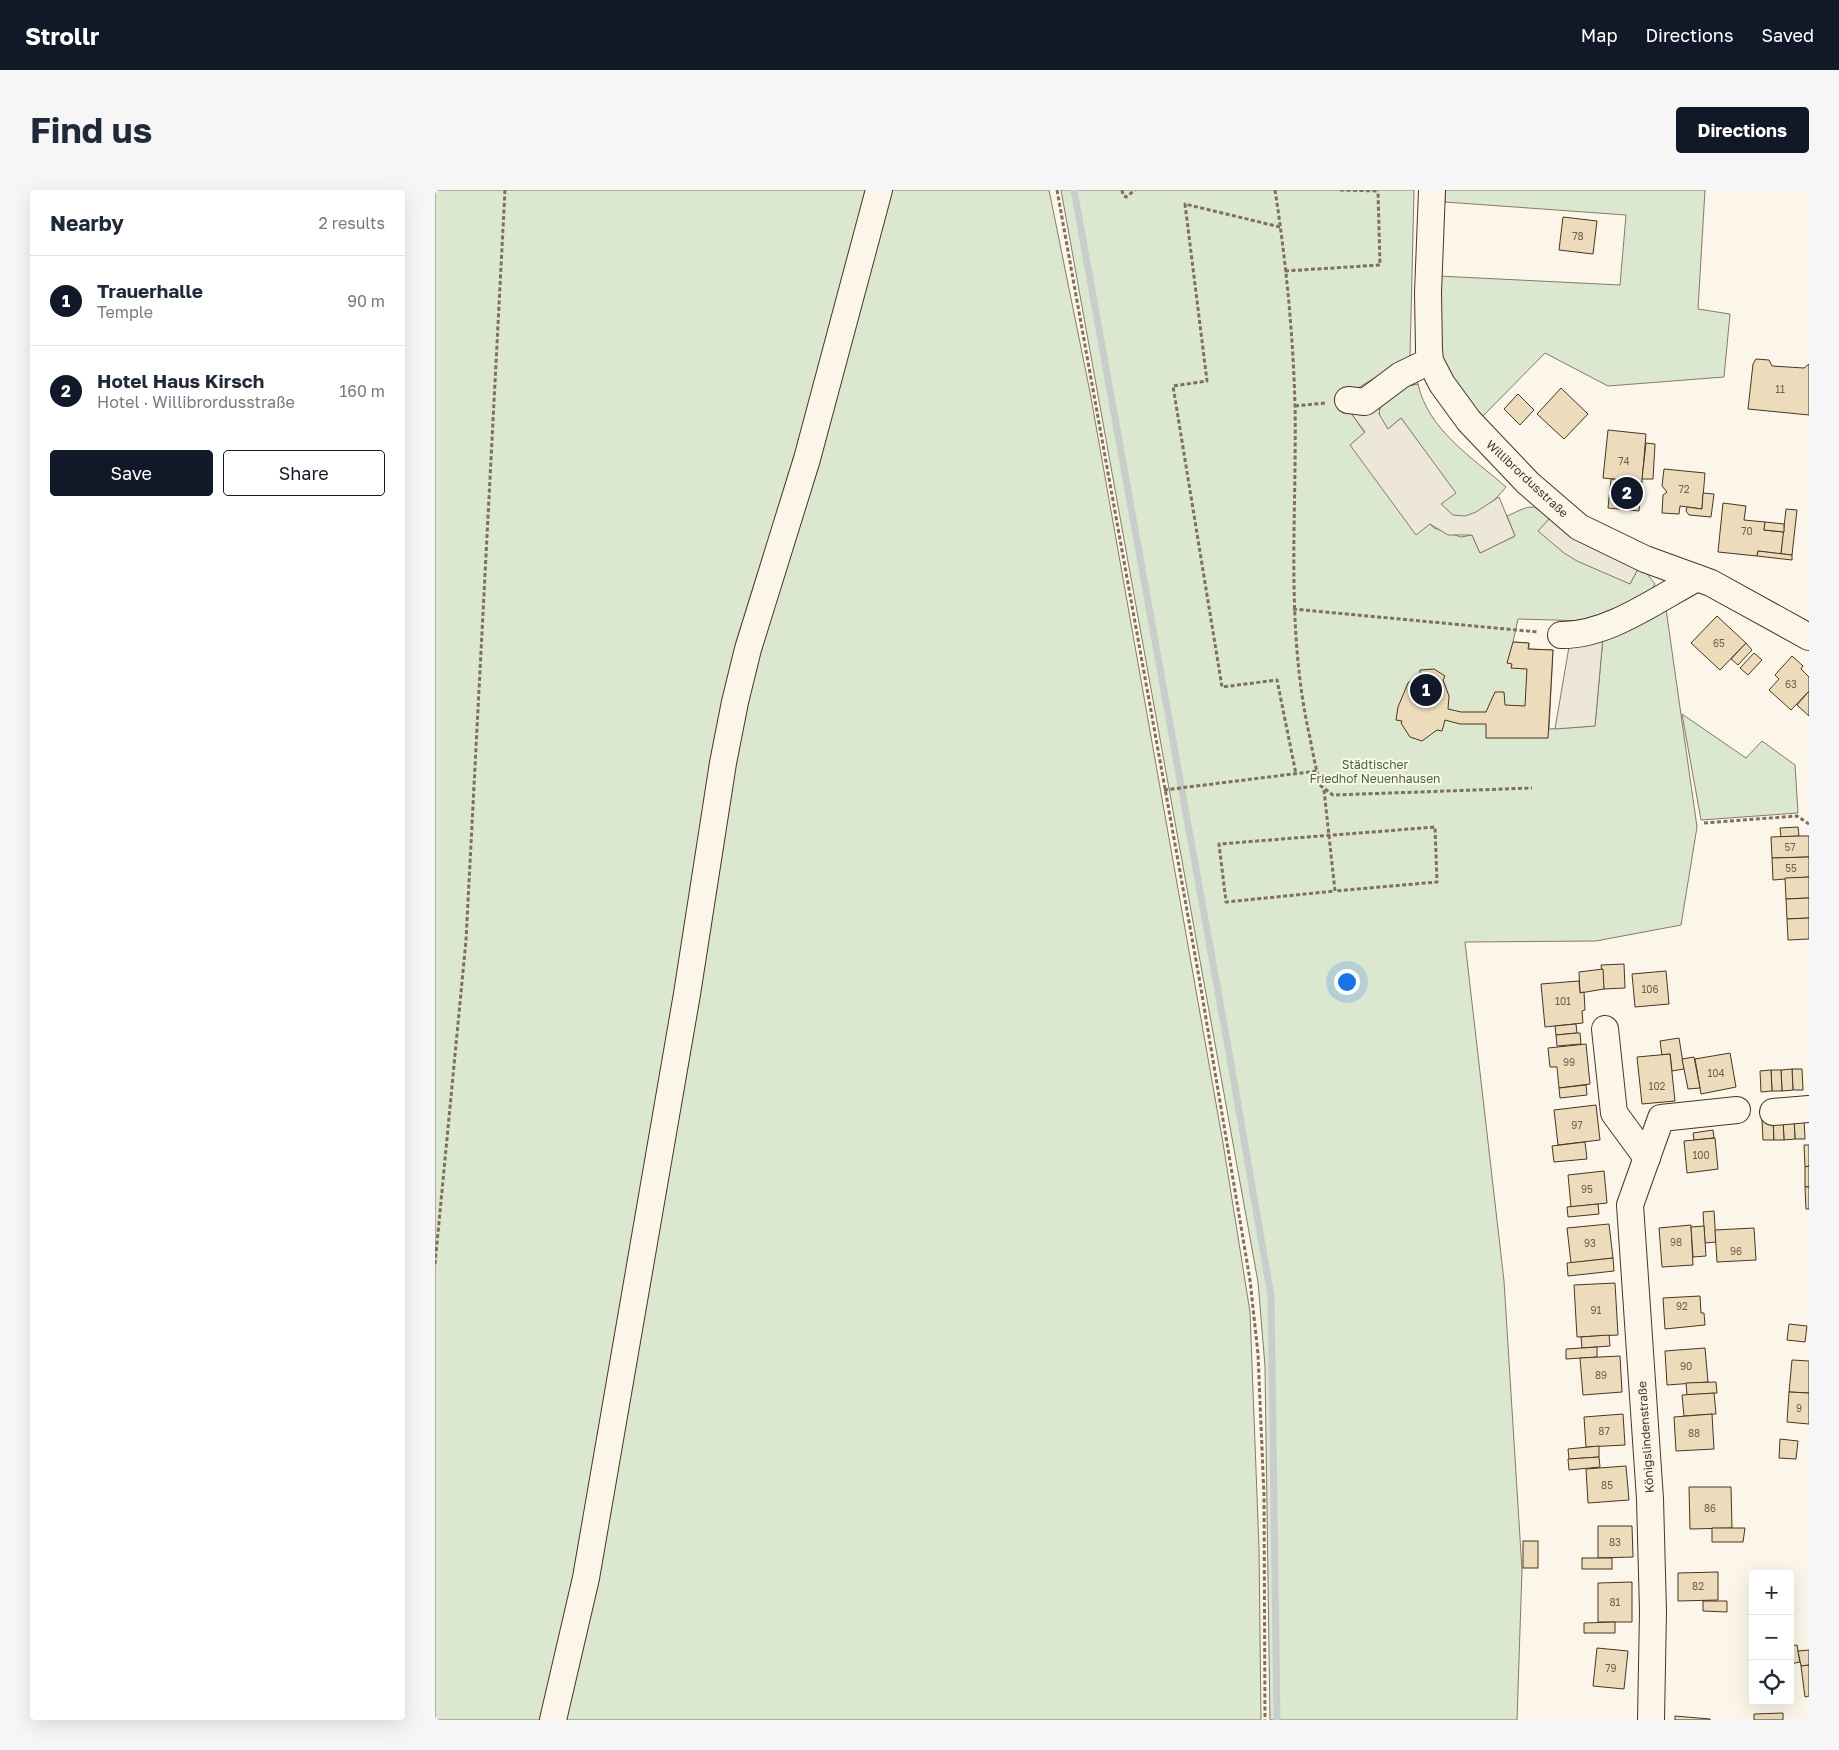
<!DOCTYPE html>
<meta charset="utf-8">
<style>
body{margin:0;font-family:"Golos Text",sans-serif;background:#f6f6f7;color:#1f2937}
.controls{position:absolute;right:15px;bottom:15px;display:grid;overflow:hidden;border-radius:5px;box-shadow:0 5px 20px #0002}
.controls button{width:45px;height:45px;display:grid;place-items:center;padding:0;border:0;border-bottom:1px solid #e0e1e3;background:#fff;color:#1f2937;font:25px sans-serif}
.you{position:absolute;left:911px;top:791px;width:18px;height:18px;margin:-12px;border:4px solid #fff;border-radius:50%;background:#1a73e8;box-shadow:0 0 0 8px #1a73e833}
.badge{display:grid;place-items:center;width:32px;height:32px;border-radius:50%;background:#111827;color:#fff;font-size:16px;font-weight:700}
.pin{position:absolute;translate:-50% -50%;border:2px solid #fff;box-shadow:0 1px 5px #0006}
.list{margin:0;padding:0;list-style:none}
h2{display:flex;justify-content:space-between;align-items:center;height:65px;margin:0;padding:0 20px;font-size:21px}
h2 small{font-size:16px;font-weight:400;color:#747a83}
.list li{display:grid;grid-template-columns:32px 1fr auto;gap:15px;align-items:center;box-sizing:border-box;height:90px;padding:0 20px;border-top:1px solid #e0e1e3}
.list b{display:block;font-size:19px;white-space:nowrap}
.list p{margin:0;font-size:16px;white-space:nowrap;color:#747a83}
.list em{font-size:16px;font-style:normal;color:#747a83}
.actions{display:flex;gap:10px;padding:15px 20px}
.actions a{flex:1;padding:11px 0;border:1px solid #111827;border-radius:5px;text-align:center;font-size:18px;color:#111827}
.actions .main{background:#111827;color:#fff}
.icon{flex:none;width:28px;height:28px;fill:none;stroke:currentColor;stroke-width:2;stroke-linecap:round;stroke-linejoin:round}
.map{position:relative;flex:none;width:1374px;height:1530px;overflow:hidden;border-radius:5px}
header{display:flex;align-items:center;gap:30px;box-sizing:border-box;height:70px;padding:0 25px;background:#111827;color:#fff}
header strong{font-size:24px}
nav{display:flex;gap:28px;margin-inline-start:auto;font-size:18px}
.intro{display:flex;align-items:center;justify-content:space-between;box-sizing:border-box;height:120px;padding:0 30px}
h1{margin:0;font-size:35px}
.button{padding:12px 22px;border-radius:5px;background:#111827;color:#fff;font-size:18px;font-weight:700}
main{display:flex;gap:30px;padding:0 30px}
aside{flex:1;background:#fff;border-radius:5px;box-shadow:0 5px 20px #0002}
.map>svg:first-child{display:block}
.green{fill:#dce7d0;stroke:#887966}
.parking{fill:#ede7d9;stroke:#887966}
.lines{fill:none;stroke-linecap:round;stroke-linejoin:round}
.stream{stroke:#c9cecd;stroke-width:7}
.building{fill:#ecdcbc;stroke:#4a3520}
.minor-casing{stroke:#4a3520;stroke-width:28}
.path{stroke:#7f6f5c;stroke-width:3;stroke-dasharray:4 2.5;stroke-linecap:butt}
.minor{stroke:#fbf6e9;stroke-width:26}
.labels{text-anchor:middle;stroke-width:4;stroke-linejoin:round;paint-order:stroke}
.number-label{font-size:10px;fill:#725f47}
.street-label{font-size:12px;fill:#4a3520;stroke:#fbf6e9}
.park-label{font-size:12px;fill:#436837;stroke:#fbf6e9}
</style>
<header>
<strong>Strollr</strong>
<nav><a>Map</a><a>Directions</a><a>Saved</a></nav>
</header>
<div class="intro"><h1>Find us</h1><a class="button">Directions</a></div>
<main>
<aside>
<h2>Nearby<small>2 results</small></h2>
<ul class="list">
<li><span class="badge">1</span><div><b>Trauerhalle</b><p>Temple</p></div><em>90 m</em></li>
<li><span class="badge">2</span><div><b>Hotel Haus Kirsch</b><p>Hotel · Willibrordusstraße</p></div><em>160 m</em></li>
</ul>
<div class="actions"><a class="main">Save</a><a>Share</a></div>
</aside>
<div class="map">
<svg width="1374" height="1530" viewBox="0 0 1374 1530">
<rect width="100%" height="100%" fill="#fbf6e9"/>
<g class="green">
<polygon points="0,0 439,0 331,382 232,888 111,1530 0,1530"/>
<polygon points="452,0 614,0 655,202 788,953 815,1122 824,1358 826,1530 124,1530 302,537"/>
<path d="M 626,0 L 979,0 L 975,167 L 923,198 L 913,219 L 930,243 L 915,255 L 999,338 L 1026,347 L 1037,345 L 1045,363 L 1080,346 L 1072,326 C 1093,317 1097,311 1116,327 L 1104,341 L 1195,394 L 1205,375 L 1220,394 L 1215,402 L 1153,431 L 1083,429 L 1078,452 L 1094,453 L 1094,459 L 1118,460 L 1114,539 L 1160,536 L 1168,447 L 1231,419 L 1262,637 L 1246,735 L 1161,751 L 1030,752 L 1069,1091 L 1087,1380 L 1082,1530 L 835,1530 L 830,1176 L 823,1092 Z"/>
<polygon points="1010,0 1270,0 1263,119 1295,124 1289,187 1173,196 1110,163 1047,227 1011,177 1002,150 1003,86 1185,95 1191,25 1010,12"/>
<path d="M 983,194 C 993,240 1038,268 1071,297 C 1061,310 1036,334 1017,325 C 1013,323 1009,317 1005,314 L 1020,303 L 966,228 L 953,239 C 946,231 943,226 945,217 L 972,196 Z"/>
<polygon points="1247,524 1311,568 1327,551 1360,575 1363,623 1266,630"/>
</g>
<g class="parking">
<polygon points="975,167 983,194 972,196 945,217 944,224 953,239 966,228 1021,303 1006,314 1018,325 1030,326 1041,322 1064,307 1080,346 1045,363 1037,345 1013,345 995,334 981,345 915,255 930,242 913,219 923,198"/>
<polygon points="1116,327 1205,375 1195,394 1142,371 1129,363 1103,341"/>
<polygon points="1136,445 1168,447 1160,536 1120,539"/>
</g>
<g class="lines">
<polyline class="stream" points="639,0 793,857 836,1106 842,1530"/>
</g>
<g class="building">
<polygon points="1128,27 1162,31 1158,64 1124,60"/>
<polygon points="1321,169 1334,170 1337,176 1369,178 1374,174 1374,225 1313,219 1318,174"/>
<polygon points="1126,198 1153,224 1129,249 1102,224"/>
<polygon points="1083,204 1099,220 1085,235 1069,219"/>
<polygon points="1173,240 1211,244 1207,292 1168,288"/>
<polygon points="1211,253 1220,254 1218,289 1207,289"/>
<polygon points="1229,279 1270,283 1267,319 1245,316 1244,324 1227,323 1228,305 1232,302 1227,296"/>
<polygon points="1176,289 1207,292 1204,321 1173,318"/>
<polygon points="1268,303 1279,304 1276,327 1254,325 1251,321 1252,317 1267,319"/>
<polygon points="1288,313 1311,316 1309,330 1330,332 1329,340 1349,342 1346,364 1323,361 1322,366 1283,362"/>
<polygon points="1351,319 1362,320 1357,365 1346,364"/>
<polygon points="1330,332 1349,334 1349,342 1329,340"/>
<polygon points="1323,361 1357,365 1357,370 1322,366"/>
<polygon points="1282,426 1311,453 1285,480 1256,453"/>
<polygon points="1078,452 1094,453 1093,459 1118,460 1113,548 1051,548 1051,534 1025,534 1010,530 1007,541 1002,540 987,551 975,547 966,533 967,531 961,530 963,517 973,493 985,484 985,480 999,479 1010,486 1008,490 1014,506 1013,519 1026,522 1051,522 1060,502 1069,502 1070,515 1090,516 1092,479 1076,478 1077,474 1072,473"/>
<polygon points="1311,453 1317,460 1303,475 1296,469"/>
<polygon points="1319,463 1327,470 1313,485 1305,478"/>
<polygon points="1357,466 1368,476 1366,479 1374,487 1374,501 1356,520 1334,500 1344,489 1340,485"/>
<polygon points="1374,501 1374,526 1362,515"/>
<polygon points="1363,637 1364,646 1346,647 1345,638"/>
<polygon points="1364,646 1374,646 1374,667 1337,668 1336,647"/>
<polygon points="1374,667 1374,687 1338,690 1337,668"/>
<polygon points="1374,687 1374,708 1351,709 1350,688"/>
<polygon points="1374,708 1374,728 1352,729 1351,709"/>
<polygon points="1374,728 1374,749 1353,750 1352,729"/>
<polygon points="1189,774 1190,798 1169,799 1166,775"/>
<polygon points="1168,779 1169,799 1145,803 1144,782"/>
<polygon points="1231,781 1234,814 1200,817 1197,784"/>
<polygon points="1144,791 1145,803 1149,802 1150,820 1147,821 1148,833 1110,837 1106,794"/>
<polygon points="1141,834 1142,843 1121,845 1120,836"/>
<polygon points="1142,843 1145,843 1146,854 1122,856 1121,845"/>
<polygon points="1244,848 1249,879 1237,881 1235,864 1227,865 1225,851"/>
<polygon points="1151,854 1155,894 1124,898 1122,877 1115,877 1113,858"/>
<polygon points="1295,863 1301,897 1266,904 1260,869"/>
<polygon points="1235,864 1240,911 1207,914 1202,867"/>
<polygon points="1259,867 1265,898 1253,899 1247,869"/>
<polygon points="1357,879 1367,879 1368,900 1358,900"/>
<polygon points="1357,879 1358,900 1347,901 1346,880"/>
<polygon points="1336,880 1346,880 1347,901 1337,901"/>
<polygon points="1336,880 1337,901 1326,902 1325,881"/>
<polygon points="1151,895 1152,905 1125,908 1124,898"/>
<polygon points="1161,915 1165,950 1123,955 1119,920"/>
<polygon points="1359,928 1369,928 1370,949 1360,949"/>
<polygon points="1359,928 1360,949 1349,950 1348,929"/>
<polygon points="1338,929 1339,950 1328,950 1327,930"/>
<polygon points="1338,929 1348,929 1349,950 1339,950"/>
<polygon points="1278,940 1279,948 1259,950 1258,943"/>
<polygon points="1280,948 1283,979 1252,983 1249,951"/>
<polygon points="1150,952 1152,969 1119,972 1117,956"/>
<polygon points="1369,955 1374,955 1374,976 1370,977"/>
<polygon points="1374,976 1374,997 1370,997 1370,977"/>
<polygon points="1169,981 1172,1013 1136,1017 1133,985"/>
<polygon points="1370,997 1374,997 1374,1019 1371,1019"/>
<polygon points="1163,1014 1164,1024 1133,1027 1132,1017"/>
<polygon points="1279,1021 1281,1052 1270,1053 1268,1022"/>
<polygon points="1174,1034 1178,1068 1136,1073 1132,1038"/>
<polygon points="1256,1035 1258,1075 1227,1077 1224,1038"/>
<polygon points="1269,1036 1271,1066 1258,1067 1256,1037"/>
<polygon points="1319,1038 1321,1070 1282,1072 1280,1040"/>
<polygon points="1178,1068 1179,1081 1133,1086 1132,1073"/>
<polygon points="1180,1093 1183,1145 1142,1147 1139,1095"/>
<polygon points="1265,1106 1266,1123 1269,1123 1270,1135 1230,1139 1228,1108"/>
<polygon points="1354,1134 1372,1136 1370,1152 1352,1150"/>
<polygon points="1174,1145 1175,1156 1147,1158 1146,1147"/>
<polygon points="1162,1157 1162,1167 1131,1169 1131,1159"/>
<polygon points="1270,1158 1273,1192 1232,1195 1230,1161"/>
<polygon points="1185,1166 1187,1202 1148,1205 1145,1168"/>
<polygon points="1357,1170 1374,1171 1374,1203 1354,1202"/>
<polygon points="1281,1192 1282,1203 1252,1205 1251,1193"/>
<polygon points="1354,1202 1374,1203 1374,1234 1352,1232"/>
<polygon points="1279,1203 1281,1224 1249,1226 1247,1205"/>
<polygon points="1188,1224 1190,1255 1151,1257 1149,1227"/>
<polygon points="1277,1224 1279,1259 1241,1261 1239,1227"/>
<polygon points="1345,1249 1363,1251 1361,1269 1344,1268"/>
<polygon points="1164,1256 1164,1267 1134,1269 1133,1259"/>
<polygon points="1164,1267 1165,1277 1134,1280 1133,1269"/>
<polygon points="1191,1276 1194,1310 1153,1313 1151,1279"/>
<polygon points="1254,1297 1296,1297 1297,1338 1255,1339"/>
<polygon points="1163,1336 1197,1336 1198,1367 1163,1368"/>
<polygon points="1277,1338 1310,1338 1308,1352 1277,1352"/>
<rect x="1088" y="1351" width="15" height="27"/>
<rect x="1147" y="1368" width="30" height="11"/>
<polygon points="1283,1382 1283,1410 1243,1411 1243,1383"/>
<polygon points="1197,1392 1197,1432 1163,1432 1163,1393"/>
<polygon points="1268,1411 1292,1411 1292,1422 1268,1421"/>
<polygon points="1180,1432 1180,1443 1149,1443 1149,1433"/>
<polygon points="1362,1455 1365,1472 1355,1474 1355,1456"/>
<polygon points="1162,1458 1193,1461 1189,1499 1158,1496"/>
<polygon points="1374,1460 1374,1475 1366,1476 1363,1461"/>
<polygon points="1374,1475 1374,1506 1370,1507 1366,1476"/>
<polygon points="1348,1523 1348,1530 1319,1530 1319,1524"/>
<polygon points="1240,1526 1275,1529 1275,1530 1240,1530"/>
</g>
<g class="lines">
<defs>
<g id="minor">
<polyline points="997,0 993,103 994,160 995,171 1007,194 1034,231 1093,293 1144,337 1210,369 1276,393 1374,447"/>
<polyline points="913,210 930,212 966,185 995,171"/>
<path d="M 1126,445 C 1173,446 1222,409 1262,388"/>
<polyline points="1170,839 1179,923 1212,968"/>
<polyline points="1338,922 1374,919"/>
<polyline points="118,1530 151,1388 252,804 288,573 300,512 313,459 372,269 444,0"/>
<polyline points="1216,1530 1218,1421 1215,1309 1195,1015 1226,928 1302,920"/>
</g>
</defs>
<use href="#minor" class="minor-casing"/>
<g class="path">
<polyline points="622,0 764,787 815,1090 823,1164 829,1306 830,1530"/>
<polyline points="687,0 688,5 691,7 700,0"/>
<path d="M 840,0 C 851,71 858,143 860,215 C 862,328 850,437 875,548 C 878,564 881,580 886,596 L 898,605 L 1097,598"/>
<polyline points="905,0 943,1"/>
<polyline points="845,37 750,14 772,191 738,196 787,497 842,490 861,584"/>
<polyline points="850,81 945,75 943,1"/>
<polyline points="860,216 890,213"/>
<polyline points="858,419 1103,442"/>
<polyline points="729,600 882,581"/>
<polyline points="889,600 900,701 1002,692 1000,637 784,654 791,712 900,701"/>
<polyline points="1269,633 1362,626 1374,634"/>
<polyline points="0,1074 31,750 70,0"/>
</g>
<use href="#minor" class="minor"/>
</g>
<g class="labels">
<g class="number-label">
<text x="1143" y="50">78</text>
<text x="1345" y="203">11</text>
<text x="1189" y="275">74</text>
<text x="1249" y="303">72</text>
<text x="1312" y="345">70</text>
<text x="1284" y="457">65</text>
<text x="1356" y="498">63</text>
<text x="1355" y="661">57</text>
<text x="1356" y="682">55</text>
<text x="1215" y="803">106</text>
<text x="1128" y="815">101</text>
<text x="1134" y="876">99</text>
<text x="1281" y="887">104</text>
<text x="1222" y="900">102</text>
<text x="1142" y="939">97</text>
<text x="1266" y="969">100</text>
<text x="1152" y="1003">95</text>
<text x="1241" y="1056">98</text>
<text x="1155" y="1057">93</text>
<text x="1301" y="1065">96</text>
<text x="1247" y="1120">92</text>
<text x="1161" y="1124">91</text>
<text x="1251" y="1180">90</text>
<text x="1166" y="1189">89</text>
<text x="1364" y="1222">9</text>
<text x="1169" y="1245">87</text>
<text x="1259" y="1247">88</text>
<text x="1172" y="1299">85</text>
<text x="1275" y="1322">86</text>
<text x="1180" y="1356">83</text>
<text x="1263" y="1400">82</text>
<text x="1180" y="1416">81</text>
<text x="1176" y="1482">79</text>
</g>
<g class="street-label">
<text transform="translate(1092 289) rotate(43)" y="4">Willibrordusstraße</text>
<text transform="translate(1211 1247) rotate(-94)" y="4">Königslindenstraße</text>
</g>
<g class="park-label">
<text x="940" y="579">Städtischer<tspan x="940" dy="14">Friedhof Neuenhausen</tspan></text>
</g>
</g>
</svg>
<div class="controls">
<button>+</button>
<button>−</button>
<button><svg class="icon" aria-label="locate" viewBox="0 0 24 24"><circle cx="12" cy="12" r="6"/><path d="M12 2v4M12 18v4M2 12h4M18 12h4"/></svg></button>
</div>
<div class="you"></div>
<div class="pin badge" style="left:991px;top:500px">1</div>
<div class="pin badge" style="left:1192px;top:303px">2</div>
</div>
</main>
